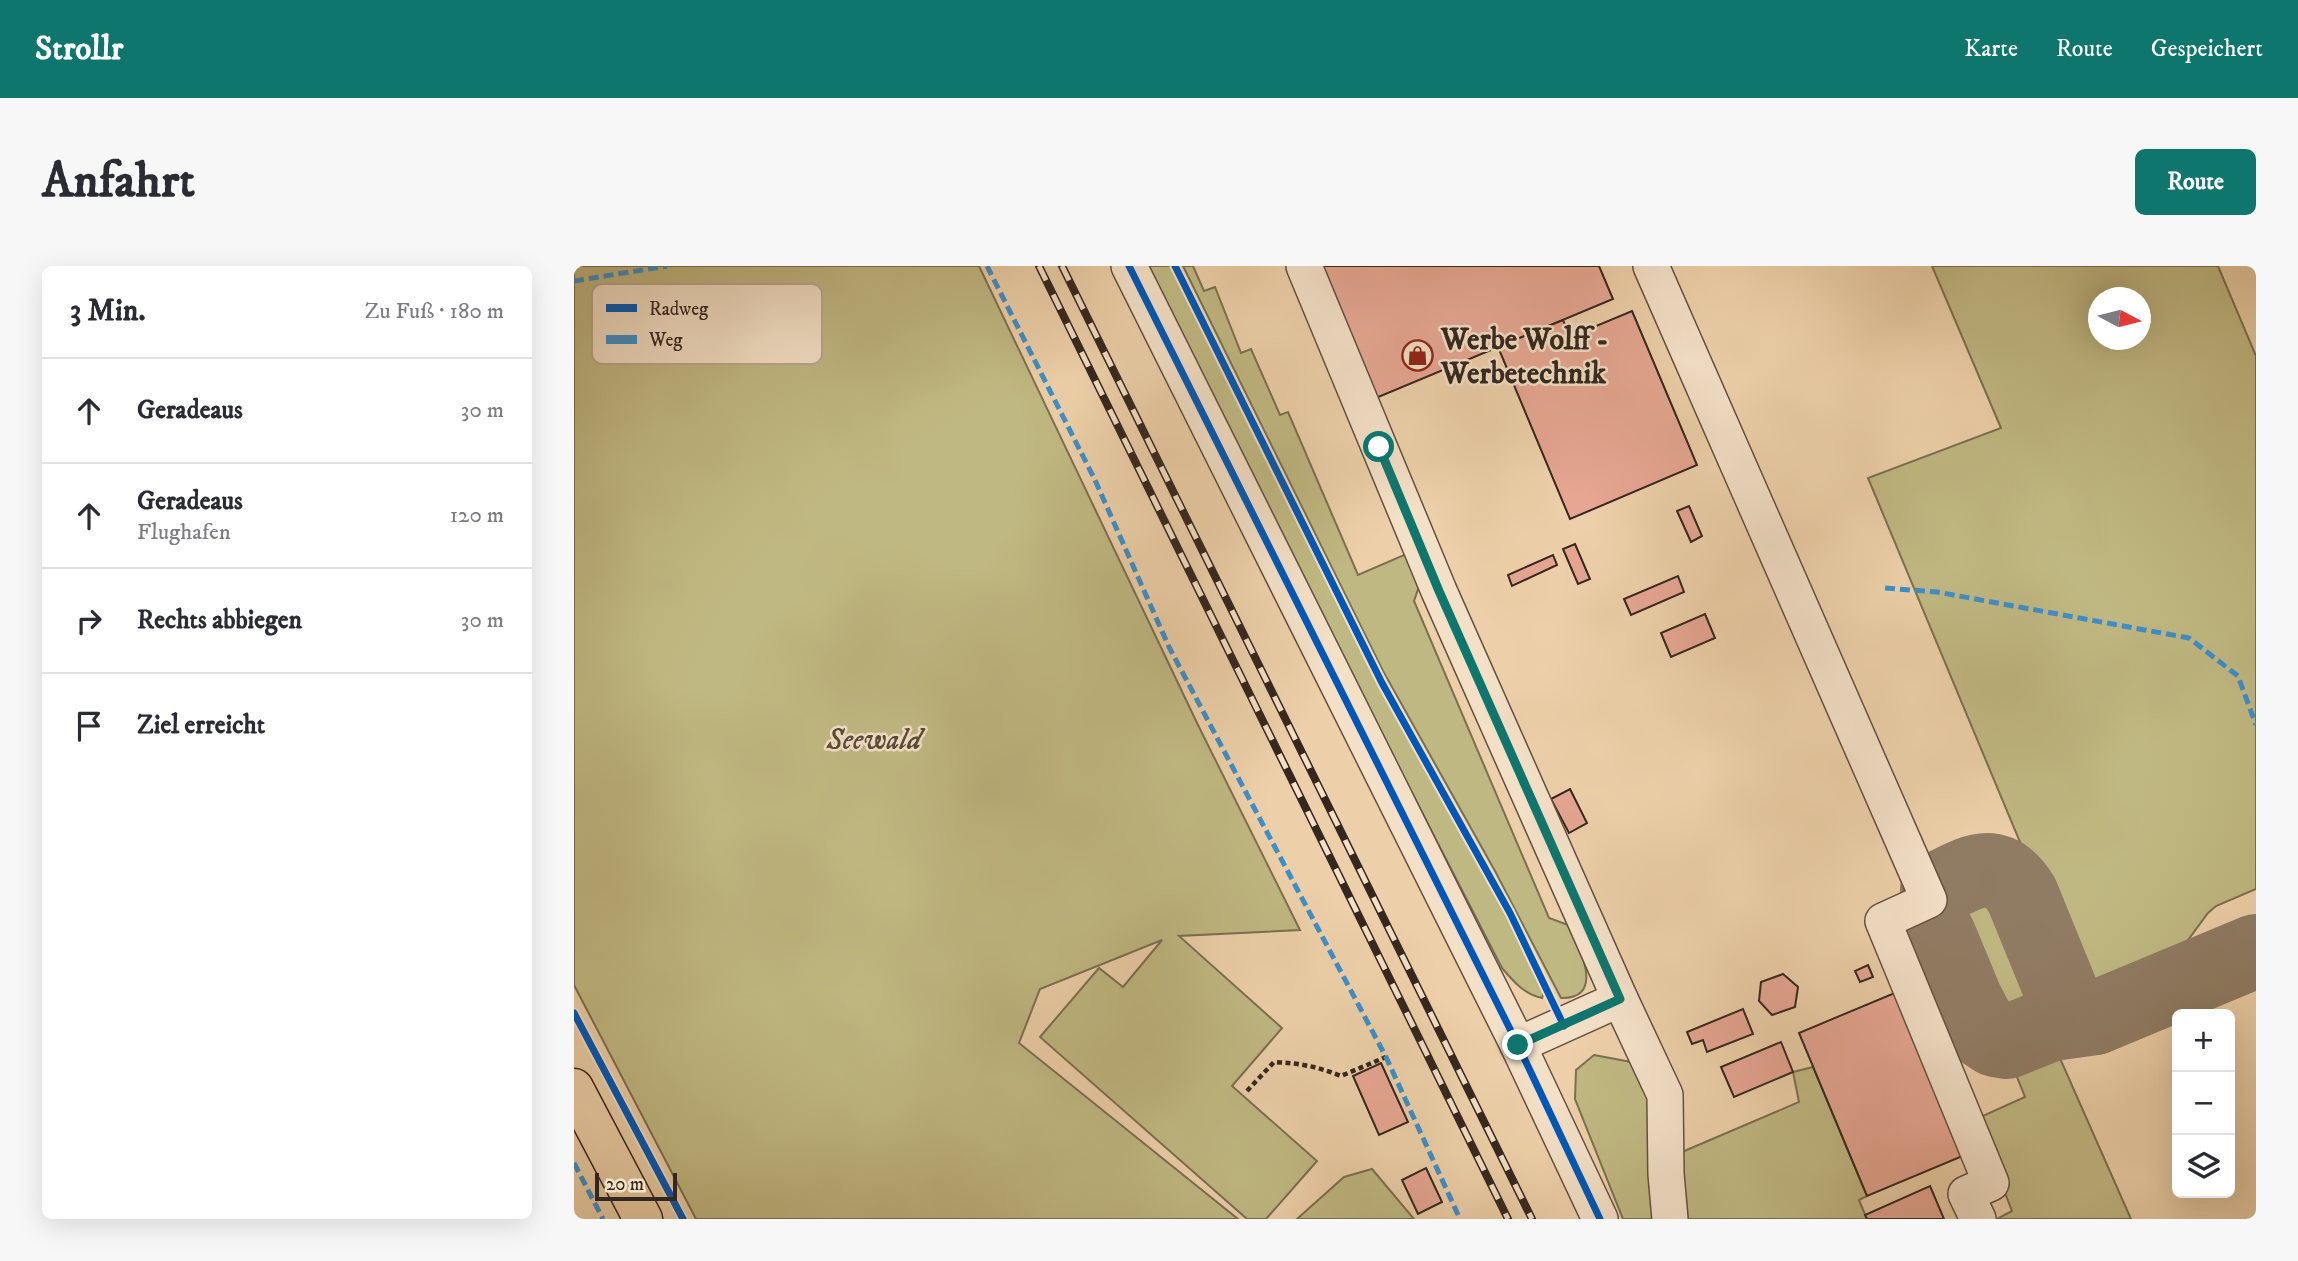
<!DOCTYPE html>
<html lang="de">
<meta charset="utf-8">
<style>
body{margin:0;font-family:"IM FELL DW Pica",serif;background:#f7f7f7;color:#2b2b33}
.controls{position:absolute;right:21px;bottom:21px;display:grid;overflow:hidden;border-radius:10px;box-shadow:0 7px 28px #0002}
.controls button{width:63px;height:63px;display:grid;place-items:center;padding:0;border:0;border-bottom:2px solid #e1e1e2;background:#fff;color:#2b2b33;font:35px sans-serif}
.compass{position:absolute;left:1514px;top:21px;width:63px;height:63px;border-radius:50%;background:#fff;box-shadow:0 7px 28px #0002;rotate:97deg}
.scale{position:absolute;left:21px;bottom:18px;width:82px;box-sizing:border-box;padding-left:7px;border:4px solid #34271f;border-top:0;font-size:19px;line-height:24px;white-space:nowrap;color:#34271f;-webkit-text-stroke:5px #f3e0c7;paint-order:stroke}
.stop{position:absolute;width:21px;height:21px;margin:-16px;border:5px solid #0f766e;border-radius:50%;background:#fff}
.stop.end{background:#0f766e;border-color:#fff;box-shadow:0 2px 7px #0008}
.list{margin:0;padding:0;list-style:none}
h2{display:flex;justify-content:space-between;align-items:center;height:91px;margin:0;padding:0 28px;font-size:30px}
h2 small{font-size:23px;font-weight:400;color:#7c7c81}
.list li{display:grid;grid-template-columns:46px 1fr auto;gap:21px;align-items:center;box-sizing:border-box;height:105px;padding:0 28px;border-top:2px solid #e1e1e2}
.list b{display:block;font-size:26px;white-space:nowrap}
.list p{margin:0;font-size:23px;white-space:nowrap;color:#7c7c81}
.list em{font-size:23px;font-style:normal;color:#7c7c81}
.icon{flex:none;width:38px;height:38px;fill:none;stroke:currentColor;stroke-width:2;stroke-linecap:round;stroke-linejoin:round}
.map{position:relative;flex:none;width:1682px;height:953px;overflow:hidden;border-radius:10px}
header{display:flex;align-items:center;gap:42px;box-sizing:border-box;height:98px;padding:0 35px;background:#0f766e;color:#fff}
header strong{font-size:33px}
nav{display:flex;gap:38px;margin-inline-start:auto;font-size:24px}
.intro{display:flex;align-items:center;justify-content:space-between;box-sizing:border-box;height:168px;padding:0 42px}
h1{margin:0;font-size:49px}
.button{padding:18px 32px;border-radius:10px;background:#0f766e;color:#fff;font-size:24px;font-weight:700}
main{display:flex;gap:42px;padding:0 42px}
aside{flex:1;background:#fff;border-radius:10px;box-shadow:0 7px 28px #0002}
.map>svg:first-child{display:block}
.green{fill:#c0b882;stroke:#7a7050;stroke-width:2;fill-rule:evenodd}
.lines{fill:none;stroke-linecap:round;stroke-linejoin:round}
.taxiway{stroke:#907c64;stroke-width:74}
.building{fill:#e6a692;stroke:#34271f;stroke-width:2}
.minor-casing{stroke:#625142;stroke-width:38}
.major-casing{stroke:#34271f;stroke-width:41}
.path{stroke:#34271f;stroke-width:4.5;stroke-dasharray:5 3.5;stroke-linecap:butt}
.minor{stroke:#f3e0c7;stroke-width:35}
.major{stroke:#edd0a9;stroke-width:38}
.rail-casing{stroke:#34271f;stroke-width:8}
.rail{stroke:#f3e0c7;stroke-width:5;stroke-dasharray:16;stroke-linecap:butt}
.quiet{stroke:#3d8fca;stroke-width:5;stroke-dasharray:10 5;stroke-linecap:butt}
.cycleway-casing{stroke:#f3e0c7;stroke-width:11}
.cycleway{stroke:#0057b8;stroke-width:7}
.route{stroke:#0f766e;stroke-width:9}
.labels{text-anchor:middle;stroke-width:5;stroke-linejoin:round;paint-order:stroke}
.poi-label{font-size:30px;font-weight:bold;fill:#34271f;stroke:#f3e0c7;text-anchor:start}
.park-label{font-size:30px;font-style:italic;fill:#574b38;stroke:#f3e0c7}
.key{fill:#f3e0c7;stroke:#baa895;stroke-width:2}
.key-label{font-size:19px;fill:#34271f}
</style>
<header>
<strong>Strollr</strong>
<nav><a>Karte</a><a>Route</a><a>Gespeichert</a></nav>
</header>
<div class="intro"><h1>Anfahrt</h1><a class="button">Route</a></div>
<main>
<aside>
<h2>3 Min.<small>Zu Fuß · 180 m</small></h2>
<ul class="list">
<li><svg class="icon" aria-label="ahead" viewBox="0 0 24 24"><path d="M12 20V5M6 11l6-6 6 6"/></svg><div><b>Geradeaus</b></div><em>30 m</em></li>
<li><svg class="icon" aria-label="ahead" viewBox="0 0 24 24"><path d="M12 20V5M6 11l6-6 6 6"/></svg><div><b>Geradeaus</b><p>Flughafen</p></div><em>120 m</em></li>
<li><svg class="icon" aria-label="right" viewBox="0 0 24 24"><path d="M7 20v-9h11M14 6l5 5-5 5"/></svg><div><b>Rechts abbiegen</b></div><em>30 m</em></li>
<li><svg class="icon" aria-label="arrive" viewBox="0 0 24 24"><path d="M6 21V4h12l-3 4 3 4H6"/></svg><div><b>Ziel erreicht</b></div></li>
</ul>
</aside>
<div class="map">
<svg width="1682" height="953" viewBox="0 0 1682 953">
<rect width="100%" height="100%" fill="#edd0a9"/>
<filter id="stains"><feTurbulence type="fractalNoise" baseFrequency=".00286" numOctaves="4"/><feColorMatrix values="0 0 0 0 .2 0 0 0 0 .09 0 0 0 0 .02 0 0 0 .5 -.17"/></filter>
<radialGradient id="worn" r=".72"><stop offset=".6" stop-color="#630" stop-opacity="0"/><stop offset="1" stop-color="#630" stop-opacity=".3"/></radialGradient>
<g class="green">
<polygon points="0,0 405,0 624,459 726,664 605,670 708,762 658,820 743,895 692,953 673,953 466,771 525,702 549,721 588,674 466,723 445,777 664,953 122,953 0,719"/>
<path d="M 567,0 L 598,0 L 813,434 L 919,621 L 970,726 L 968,732 C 951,729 939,715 928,702 Z"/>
<path d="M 609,0 L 619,0 L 630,25 L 641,21 L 667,87 L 677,83 L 706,149 L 714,146 L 784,309 L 837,286 L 848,312 L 840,335 L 975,652 L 997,660 C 1005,682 1032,733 987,732 L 921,605 L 809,405 Z"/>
<path d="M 1358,0 L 1644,0 L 1682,90 L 1682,623 L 1642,640 L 1634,647 L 1606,685 L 1509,727 L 1294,212 L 1427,162 ZM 1524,32 L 1566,32 L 1566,74 L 1524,74 Z"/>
<polygon points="1407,616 1423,622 1465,729 1452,746 1432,754 1417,747 1369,629"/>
<polygon points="1462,781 1485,790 1557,953 1423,953 1438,945 1402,853 1451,831 1441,806 1443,790"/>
<polygon points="1020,789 1057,796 1075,813 1087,953 1049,953 1001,833 1002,804"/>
<polygon points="1239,801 1293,930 1285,934 1293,953 1112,953 1108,886 1225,836 1219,806"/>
<polygon points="798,903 840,953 723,953 770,911"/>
</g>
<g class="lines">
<g class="taxiway">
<path d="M 1363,623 C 1398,606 1422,588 1448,629 L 1492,737 C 1500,748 1507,750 1521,752"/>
<polyline points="1365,669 1392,734 1409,766 1421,774 1433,776 1478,758 1521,752 1682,685"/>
</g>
</g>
<g class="building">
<polygon points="747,0 1025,0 1039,33 802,132"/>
<polygon points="1058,45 1123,199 996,253 924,81 989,54 996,71"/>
<polygon points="1115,240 1128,270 1117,276 1103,245"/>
<polygon points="1001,278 1016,313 1004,318 989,283"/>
<polygon points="979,289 983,299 938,320 934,309"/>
<polygon points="1104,310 1110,326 1057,349 1050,333"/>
<polygon points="1131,348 1141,372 1097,391 1087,367"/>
<polygon points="996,523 1013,557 995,567 977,533"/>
<polygon points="1294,699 1299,711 1286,716 1281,705"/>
<polygon points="1209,708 1224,721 1221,741 1198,749 1185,735 1187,716"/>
<polygon points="1323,726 1391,889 1293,930 1225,767"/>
<polygon points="1169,743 1179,768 1133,786 1129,774 1118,778 1113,766"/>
<polygon points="1207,776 1219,806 1160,831 1147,801"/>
<polygon points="807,797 834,856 805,869 779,810"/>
<polygon points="852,902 868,936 844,948 828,914"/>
<polygon points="1356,920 1370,953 1293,953 1291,949"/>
</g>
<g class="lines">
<defs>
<g id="minor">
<polyline points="555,0 944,779 1026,953"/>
<polyline points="730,0 865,325 1046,733 1091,829 1092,908 1096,953"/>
<polyline points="1077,0 1355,634 1309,655 1417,917 1392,928 1404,953"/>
<polyline points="944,779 1046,733"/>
</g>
<polyline id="major" points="0,822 69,953"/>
</defs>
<use href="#minor" class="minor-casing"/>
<use href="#major" class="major-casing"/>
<path class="path" d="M 673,825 L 700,796 C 725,797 745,801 767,810 L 812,791"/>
<use href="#minor" class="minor"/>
<use href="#major" class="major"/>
<defs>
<g id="rail">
<polyline points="465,0 934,953"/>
<polyline points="488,0 958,953"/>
</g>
</defs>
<use href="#rail" class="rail-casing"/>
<use href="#rail" class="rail"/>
<g class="quiet">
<polyline points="413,0 521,214 595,381 812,791 886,953"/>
<polyline points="0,15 93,0"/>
<polyline points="1311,322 1363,326 1615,372 1664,410 1682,459"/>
<polyline points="0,897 29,953"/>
</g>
<defs>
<g id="cycleway">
<polyline points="555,0 944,779 1026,953"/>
<polyline points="601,0 808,417 936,647 990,760"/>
<polyline points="0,747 109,953"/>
</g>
</defs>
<use href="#cycleway" class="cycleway-casing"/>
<use href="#cycleway" class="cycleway"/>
</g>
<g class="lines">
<polyline class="route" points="805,181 865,325 1046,733 944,779"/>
</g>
<defs>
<symbol id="shop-ring" viewBox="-11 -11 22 22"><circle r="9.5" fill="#f3e0c7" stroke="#8f2418" stroke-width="1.5"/><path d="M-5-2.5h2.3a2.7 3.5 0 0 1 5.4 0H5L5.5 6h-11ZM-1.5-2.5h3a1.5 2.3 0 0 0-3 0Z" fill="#8f2418"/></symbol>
</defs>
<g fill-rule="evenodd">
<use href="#shop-ring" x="826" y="72" width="35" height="35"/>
</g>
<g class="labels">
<g class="poi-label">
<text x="867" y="83">Werbe Wolff -<tspan x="867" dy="34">Werbetechnik</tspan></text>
</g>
<g class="park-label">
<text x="300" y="483">Seewald</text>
</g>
</g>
<rect x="18" y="18" width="230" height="80" rx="10" class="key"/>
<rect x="32" y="38" width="31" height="8" fill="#0057b8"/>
<rect x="32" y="69" width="31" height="9" fill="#3d8fca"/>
<g class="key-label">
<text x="75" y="49">Radweg</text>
<text x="75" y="80">Weg</text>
</g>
<rect width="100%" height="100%" filter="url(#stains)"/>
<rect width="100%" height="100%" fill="url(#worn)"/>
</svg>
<div class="controls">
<button>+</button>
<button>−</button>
<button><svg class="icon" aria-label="layers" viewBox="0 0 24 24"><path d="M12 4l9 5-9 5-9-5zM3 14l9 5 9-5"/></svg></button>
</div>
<svg class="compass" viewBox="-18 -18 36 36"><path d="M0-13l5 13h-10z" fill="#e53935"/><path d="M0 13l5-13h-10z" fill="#7c7c81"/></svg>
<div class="scale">20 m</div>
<div class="stop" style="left:805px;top:181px"></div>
<div class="stop end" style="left:944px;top:779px"></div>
</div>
</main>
